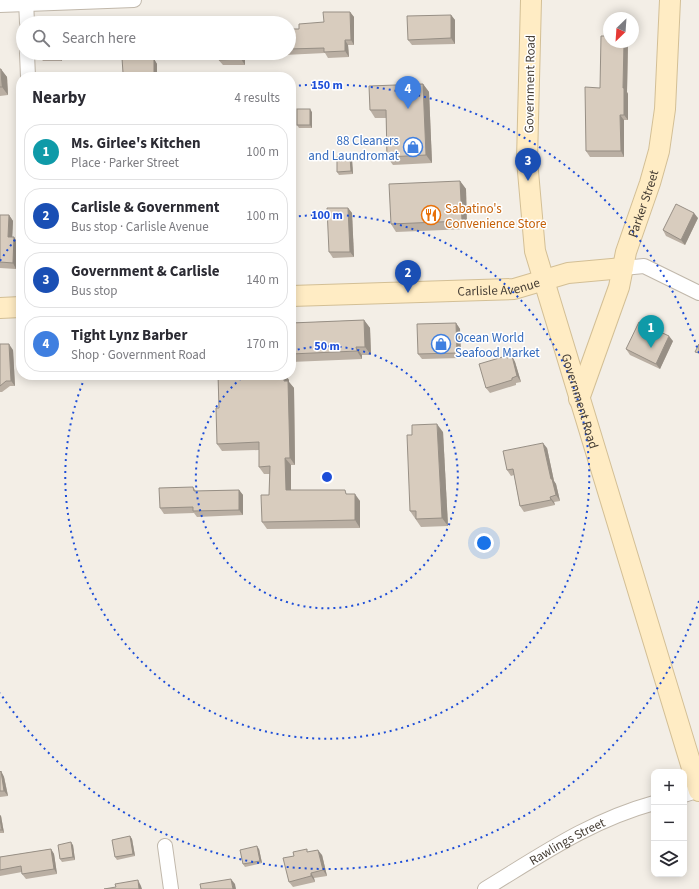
<!DOCTYPE html>
<meta charset="utf-8">
<style>
body{margin:0;font-family:"Source Sans 3",sans-serif;background:#f2f2f3;color:#2b2b33}
.controls{position:absolute;right:12px;bottom:12px;display:grid;overflow:hidden;border-radius:8px;box-shadow:0 2px 10px #0003}
.controls button{width:36px;height:36px;display:grid;place-items:center;padding:0;border:0;border-bottom:1px solid #e1e1e2;background:#fff;color:#2b2b33;font:20px sans-serif}
.compass{position:absolute;left:603px;top:12px;width:36px;height:36px;border-radius:50%;background:#fff;box-shadow:0 2px 10px #0003;rotate:205deg}
.you{position:absolute;left:484px;top:543px;width:14px;height:14px;margin:-10px;border:3px solid #fff;border-radius:50%;background:#1a73e8;box-shadow:0 0 0 6px #1a73e833}
.badge{display:grid;place-items:center;width:26px;height:26px;border-radius:50%;background:#111827;color:#fff;font-size:13px;font-weight:700}
.pin{position:absolute;translate:-50% -33px;filter:drop-shadow(0 1px 2px #0008)}
.pin::after{content:'';position:absolute;top:21px;width:14px;height:12px;background:inherit;clip-path:polygon(0 0,100% 0,50% 100%)}
.list{margin:0;padding:0;list-style:none}
h2{display:flex;justify-content:space-between;align-items:center;height:52px;margin:0;padding:0 16px;font-size:17px}
h2 small{font-size:13px;font-weight:400;color:#7c7c81}
.list li{display:grid;grid-template-columns:26px 1fr auto;gap:12px;align-items:center;box-sizing:border-box;height:56px;margin:0 8px 8px;padding:0 8px;border:1px solid #e1e1e2;border-radius:16px}
.list b{display:block;font-size:15px;white-space:nowrap}
.list p{margin:0;font-size:13px;white-space:nowrap;color:#7c7c81}
.list em{font-size:13px;font-style:normal;color:#7c7c81}
.icon{flex:none;width:22px;height:22px;fill:none;stroke:currentColor;stroke-width:2;stroke-linecap:round;stroke-linejoin:round}
.map{position:relative;flex:none;width:699px;height:889px;overflow:hidden}
.search{position:absolute;background:#fff;box-shadow:0 2px 10px #0003;left:16px;top:16px;width:280px;height:44px;display:flex;align-items:center;gap:10px;box-sizing:border-box;padding:0 14px;border-radius:22px;color:#7c7c81;font-size:15px}
.panel{position:absolute;background:#fff;box-shadow:0 2px 10px #0003;left:16px;top:72px;width:280px;height:308px;border-radius:16px}
.map>svg:first-child{display:block}
.lines{fill:none;stroke-linecap:round;stroke-linejoin:round}
.street-casing{stroke:#c1b8ab;stroke-width:16}
.secondary-casing{stroke:#d3bf95;stroke-width:22}
.street{stroke:#fff;stroke-width:14}
.secondary{stroke:#ffecc4;stroke-width:20}
.wall{fill:#baafa3}
.shaded-wall{fill:#978f85}
.building{fill:#d8ccbe;stroke:#978f85}
.ring{fill:none;stroke:#1d4ed8;stroke-width:2;stroke-dasharray:2 4}
.labels{text-anchor:middle;stroke-width:3;stroke-linejoin:round;paint-order:stroke}
.street-label{font-size:13px;fill:#463e35;stroke:#fff}
.shop-label{font-size:13px;fill:#366cbe;stroke:#fff;text-anchor:end}
.food-label{font-size:13px;fill:#c56008;stroke:#fff;text-anchor:start}
.centre{fill:#1d4ed8;stroke:#fff;stroke-width:2}
.ring-label{font-size:12px;text-anchor:middle;font-weight:bold;fill:#1d4ed8;stroke:#fff;stroke-width:3;stroke-linejoin:round;paint-order:stroke}
</style>
<div class="map">
<svg width="699" height="889" viewBox="0 0 699 889">
<rect width="100%" height="100%" fill="#f3eee6"/>
<g class="lines">
<defs>
<g id="street">
<polyline points="26,0 27,23"/>
<polyline points="0,5 134,0"/>
<polyline points="27,53 28,77"/>
<polyline points="623,268 644,266 699,293"/>
<polyline points="684,795 699,790"/>
<polyline points="165,846 171,889"/>
<path id="s1" d="M 485,889 C 541,855 589,821 654,803"/>
</g>
<g id="secondary">
<path id="s2" d="M 531,0 L 527,160 L 535,251 L 699,791"/>
<path id="s3" d="M 291,296 L 514,289 L 568,273 L 623,268"/>
<polyline points="0,308 21,307"/>
<path id="s4" d="M 579,399 L 619,287 L 626,252 L 650,183 L 659,151 L 665,109 L 670,0"/>
</g>
</defs>
<use href="#street" class="street-casing"/>
<use href="#secondary" class="secondary-casing"/>
<use href="#street" class="street"/>
<use href="#secondary" class="secondary"/>
</g>
<g class="wall">
<polygon points="350,12 354,17 354,45 348,45 349,57 328,58 325,53 245,57 245,65 223,65 215,56 215,53 289,53 289,29 299,29 324,22"/>
<polygon points="451,15 455,20 455,44 412,45 408,40"/>
<polygon points="628,42 627,92 628,94 628,120 624,120 624,157 590,157 586,151 600,88"/>
<polygon points="62,53 62,61 43,61 39,56"/>
<polygon points="100,53 133,53 134,57 103,59"/>
<polygon points="173,53 188,53 188,56 174,55"/>
<polygon points="154,59 157,64 157,77 126,77 123,73"/>
<polygon points="0,69 7,77 8,95 0,96"/>
<polygon points="423,84 429,92 432,163 393,165 387,157 386,118 375,118 370,110"/>
<polygon points="312,112 312,128 299,128 297,125"/>
<polygon points="350,157 352,159 353,174 339,175 337,172"/>
<polygon points="460,181 466,189 467,229 396,232 391,224"/>
<polygon points="348,208 352,213 354,257 333,258 329,252"/>
<polygon points="0,215 9,215 13,221 12,237 18,243 16,269 0,268"/>
<polygon points="698,218 685,245 666,236 663,230"/>
<polygon points="364,320 370,328 371,355 362,355 362,359 291,362 291,323"/>
<polygon points="456,323 460,329 461,358 422,359 418,354"/>
<polygon points="673,341 660,369 630,355 626,349"/>
<polygon points="0,344 13,350 15,386 10,386 2,392 0,392"/>
<polygon points="506,356 507,357 512,356 515,362 521,382 516,383 516,385 490,393 486,388"/>
<polygon points="112,375 137,375 137,378 114,378"/>
<polygon points="218,375 285,375 289,380 289,382 294,388 295,465 291,465 291,490 348,494 360,501 360,528 267,529 262,522 269,495 270,474 264,474 259,467 259,450 222,451 217,444 219,408"/>
<polygon points="443,432 448,526 421,527 410,511 412,435"/>
<polygon points="547,448 554,481 556,484 560,501 554,502 555,505 524,512 520,506 514,475 511,476 507,470"/>
<polygon points="193,487 196,491 239,490 243,495 243,515 197,517 194,513 164,514 160,508"/>
<polygon points="1,771 4,777 8,796 0,797 0,772"/>
<polygon points="0,815 1,816 4,833 0,833"/>
<polygon points="130,836 132,839 135,856 117,860 115,857"/>
<polygon points="73,845 75,860 62,862 60,859"/>
<polygon points="51,849 54,854 57,874 26,879 22,874 22,872 0,876 0,857"/>
<polygon points="259,849 262,863 245,867 243,864"/>
<polygon points="309,852 322,855 327,876 314,878 315,882 293,887 289,882"/>
</g>
<g class="shaded-wall">
<polygon points="350,12 354,17 354,45 351,40"/>
<polygon points="451,15 455,20 455,44 451,38"/>
<polygon points="345,40 348,45 349,57 345,51"/>
<polygon points="624,42 628,42 627,92 628,94 628,120 624,115 623,88"/>
<polygon points="58,53 62,53 62,61 58,56"/>
<polygon points="241,53 242,53 245,57 245,65 241,59"/>
<polygon points="154,59 157,64 157,77 156,77 154,73"/>
<polygon points="1,69 7,77 8,95 2,87"/>
<polygon points="423,84 429,92 432,163 426,155"/>
<polygon points="310,109 312,112 312,128 310,125"/>
<polygon points="620,115 624,120 624,157 621,151"/>
<polygon points="350,157 352,159 353,174 351,171"/>
<polygon points="460,181 466,189 467,229 462,221"/>
<polygon points="348,208 352,213 354,257 350,252"/>
<polygon points="694,213 698,218 685,245 681,240"/>
<polygon points="9,215 13,221 12,242 8,237"/>
<polygon points="291,221 293,223 293,251 291,248"/>
<polygon points="14,237 18,243 16,269 13,263"/>
<polygon points="364,320 370,328 371,355 365,347"/>
<polygon points="456,323 460,329 461,358 457,353"/>
<polygon points="669,336 673,341 660,369 656,364"/>
<polygon points="9,344 13,350 15,386 11,381"/>
<polygon points="356,347 362,355 362,359 357,351"/>
<polygon points="512,356 515,362 521,382 517,376"/>
<polygon points="284,375 285,375 289,380 289,382 294,388 295,465 290,458"/>
<polygon points="437,424 443,432 448,526 442,518"/>
<polygon points="543,443 547,448 554,481 556,484 560,501 556,495 551,479"/>
<polygon points="285,458 291,465 291,497 286,490"/>
<polygon points="239,490 243,495 243,515 239,510"/>
<polygon points="355,494 360,501 360,528 355,520"/>
<polygon points="550,497 554,502 555,505 551,500"/>
<polygon points="1,771 4,777 8,796 4,791"/>
<polygon points="0,815 1,816 4,833 2,830 0,819"/>
<polygon points="130,836 132,839 135,856 133,854"/>
<polygon points="71,842 73,845 75,860 73,857"/>
<polygon points="257,846 259,849 262,863 260,861"/>
<polygon points="51,849 54,854 57,874 54,869"/>
<polygon points="318,850 322,855 327,876 323,870"/>
<polygon points="311,873 314,878 315,882 311,876"/>
<polygon points="231,879 235,884 236,889 233,889"/>
<polygon points="138,880 141,886 142,889 139,889"/>
</g>
<g class="building">
<polygon points="323,12 350,12 351,40 345,40 345,51 324,52 324,48 289,49 289,29 299,29 299,24 324,22"/>
<polygon points="451,15 451,38 408,40 407,16"/>
<polygon points="601,36 609,36 609,42 624,42 623,88 624,88 624,115 620,115 621,151 586,151 585,87 600,88"/>
<rect x="39" y="53" width="19" height="3"/>
<polygon points="215,53 241,53 241,59 219,60 219,56 215,56"/>
<polygon points="122,58 154,59 154,73 123,73"/>
<polygon points="0,69 1,69 2,87 0,87"/>
<polygon points="423,84 426,155 387,157 386,110 370,110 369,86"/>
<rect x="297" y="109" width="13" height="16"/>
<polygon points="337,157 350,157 351,171 337,172"/>
<polygon points="460,181 462,221 391,224 389,184"/>
<polygon points="676,204 694,213 681,240 663,230"/>
<polygon points="327,208 348,208 350,252 329,252"/>
<polygon points="0,215 9,215 8,237 14,237 13,263 0,262"/>
<polygon points="364,320 365,347 356,347 357,351 291,354 291,323"/>
<polygon points="639,322 669,336 656,364 626,349"/>
<polygon points="456,323 457,353 418,354 417,324"/>
<polygon points="0,344 9,344 11,381 6,381 0,386"/>
<polygon points="699,344 699,353 695,352"/>
<polygon points="506,356 507,358 512,356 517,376 512,378 512,380 486,388 479,364"/>
<polygon points="218,375 284,375 284,381 288,381 290,458 285,458 286,490 345,490 346,494 355,494 355,520 262,522 261,495 269,495 270,466 259,467 259,442 217,444 216,408 219,408"/>
<polygon points="437,424 442,518 416,519 416,511 410,511 407,435 412,435 412,425"/>
<polygon points="543,443 551,479 552,479 556,495 550,497 551,500 520,506 513,469 507,470 503,451"/>
<polygon points="193,487 194,491 239,490 239,510 193,511 193,507 160,508 159,488"/>
<polygon points="1,771 4,791 0,791 0,772"/>
<polygon points="0,819 2,830 0,830"/>
<polygon points="130,836 133,854 115,857 112,840"/>
<polygon points="71,842 73,857 60,859 58,845"/>
<polygon points="257,846 260,861 243,864 240,850"/>
<polygon points="51,849 54,869 22,874 21,866 0,870 0,857"/>
<polygon points="307,849 307,852 318,850 323,870 311,873 311,876 289,882 283,858 294,856 293,852"/>
<polygon points="231,879 233,889 201,889 200,884"/>
<polygon points="138,880 139,889 104,889 116,887 115,884"/>
</g>
<g class="ring">
<path d="M292 351A131 131 0 1 1 245 375"/>
<path d="M293 217A262 262 0 1 1 85 377"/>
<path d="M699 601A392 392 0 0 1 0 693M0 261A392 392 0 0 1 20 233M293 86A392 392 0 0 1 699 353"/>
</g>
<defs>
<symbol id="shop-ring" viewBox="-11 -11 22 22"><circle r="9.5" fill="#fff" stroke="#3f7fe0" stroke-width="1.5"/><path d="M-5-2.5h2.3a2.7 3.5 0 0 1 5.4 0H5L5.5 6h-11ZM-1.5-2.5h3a1.5 2.3 0 0 0-3 0Z" fill="#3f7fe0"/></symbol>
<symbol id="restaurant-ring" viewBox="-11 -11 22 22"><circle r="9.5" fill="#fff" stroke="#e8710a" stroke-width="1.5"/><path d="M-5-6h1v4h1v-4h1v4h1v-4h1v5L-1.5 .5V6h-2V.5L-5-1ZM5-6V6H3V1.5H1.5Q1.5-4 5-6Z" fill="#e8710a"/></symbol>
</defs>
<g fill-rule="evenodd">
<use href="#shop-ring" x="402" y="136" width="22" height="22"/>
<use href="#restaurant-ring" x="420" y="204" width="22" height="22"/>
<use href="#shop-ring" x="430" y="333" width="22" height="22"/>
</g>
<g class="labels">
<g class="street-label">
<text transform="translate(529 84) rotate(-89)" y="5">Government Road</text>
<text dy="5" stroke="none"><textPath href="#s4" startOffset="206">Parker Street</textPath></text>
<text dy="5" stroke="none"><textPath href="#s3" startOffset="208">Carlisle Avenue</textPath></text>
<text dy="5" stroke="none"><textPath href="#s2" startOffset="408">Government Road</textPath></text>
<text dy="5" stroke="none"><textPath href="#s1" startOffset="95">Rawlings Street</textPath></text>
</g>
<g class="shop-label">
<text x="399" y="145">88 Cleaners<tspan x="399" dy="15">and Laundromat</tspan></text>
<text x="455" y="342" text-anchor="start">Ocean World<tspan x="455" dy="15">Seafood Market</tspan></text>
</g>
<g class="food-label">
<text x="445" y="213">Sabatino's<tspan x="445" dy="15">Convenience Store</tspan></text>
</g>
</g>
<circle cx="327" cy="477" r="6" class="centre"/>
<g class="ring-label">
<text x="327" y="89">150 m</text>
<text x="327" y="219">100 m</text>
<text x="327" y="350">50 m</text>
</g>
</svg>
<div class="controls">
<button>+</button>
<button>−</button>
<button><svg class="icon" aria-label="layers" viewBox="0 0 24 24"><path d="M12 4l9 5-9 5-9-5zM3 14l9 5 9-5"/></svg></button>
</div>
<svg class="compass" viewBox="-18 -18 36 36"><path d="M0-13l5 13h-10z" fill="#e53935"/><path d="M0 13l5-13h-10z" fill="#7c7c81"/></svg>
<div class="you"></div>
<div class="pin badge" style="left:651px;top:348px;background:#0f9aa8">1</div>
<div class="pin badge" style="left:408px;top:293px;background:#1a4fb4">2</div>
<div class="pin badge" style="left:528px;top:181px;background:#1a4fb4">3</div>
<div class="pin badge" style="left:408px;top:109px;background:#3f7fe0">4</div>
<div class="search"><svg class="icon" aria-label="search" viewBox="0 0 24 24"><circle cx="10" cy="10" r="6"/><path d="M15 15l6 6"/></svg>Search here</div>
<section class="panel">
<h2>Nearby<small>4 results</small></h2>
<ul class="list">
<li><span class="badge" style="background:#0f9aa8">1</span><div><b>Ms. Girlee's Kitchen</b><p>Place · Parker Street</p></div><em>100 m</em></li>
<li><span class="badge" style="background:#1a4fb4">2</span><div><b>Carlisle &amp; Government</b><p>Bus stop · Carlisle Avenue</p></div><em>100 m</em></li>
<li><span class="badge" style="background:#1a4fb4">3</span><div><b>Government &amp; Carlisle</b><p>Bus stop</p></div><em>140 m</em></li>
<li><span class="badge" style="background:#3f7fe0">4</span><div><b>Tight Lynz Barber</b><p>Shop · Government Road</p></div><em>170 m</em></li>
</ul>
</section>
</div>
